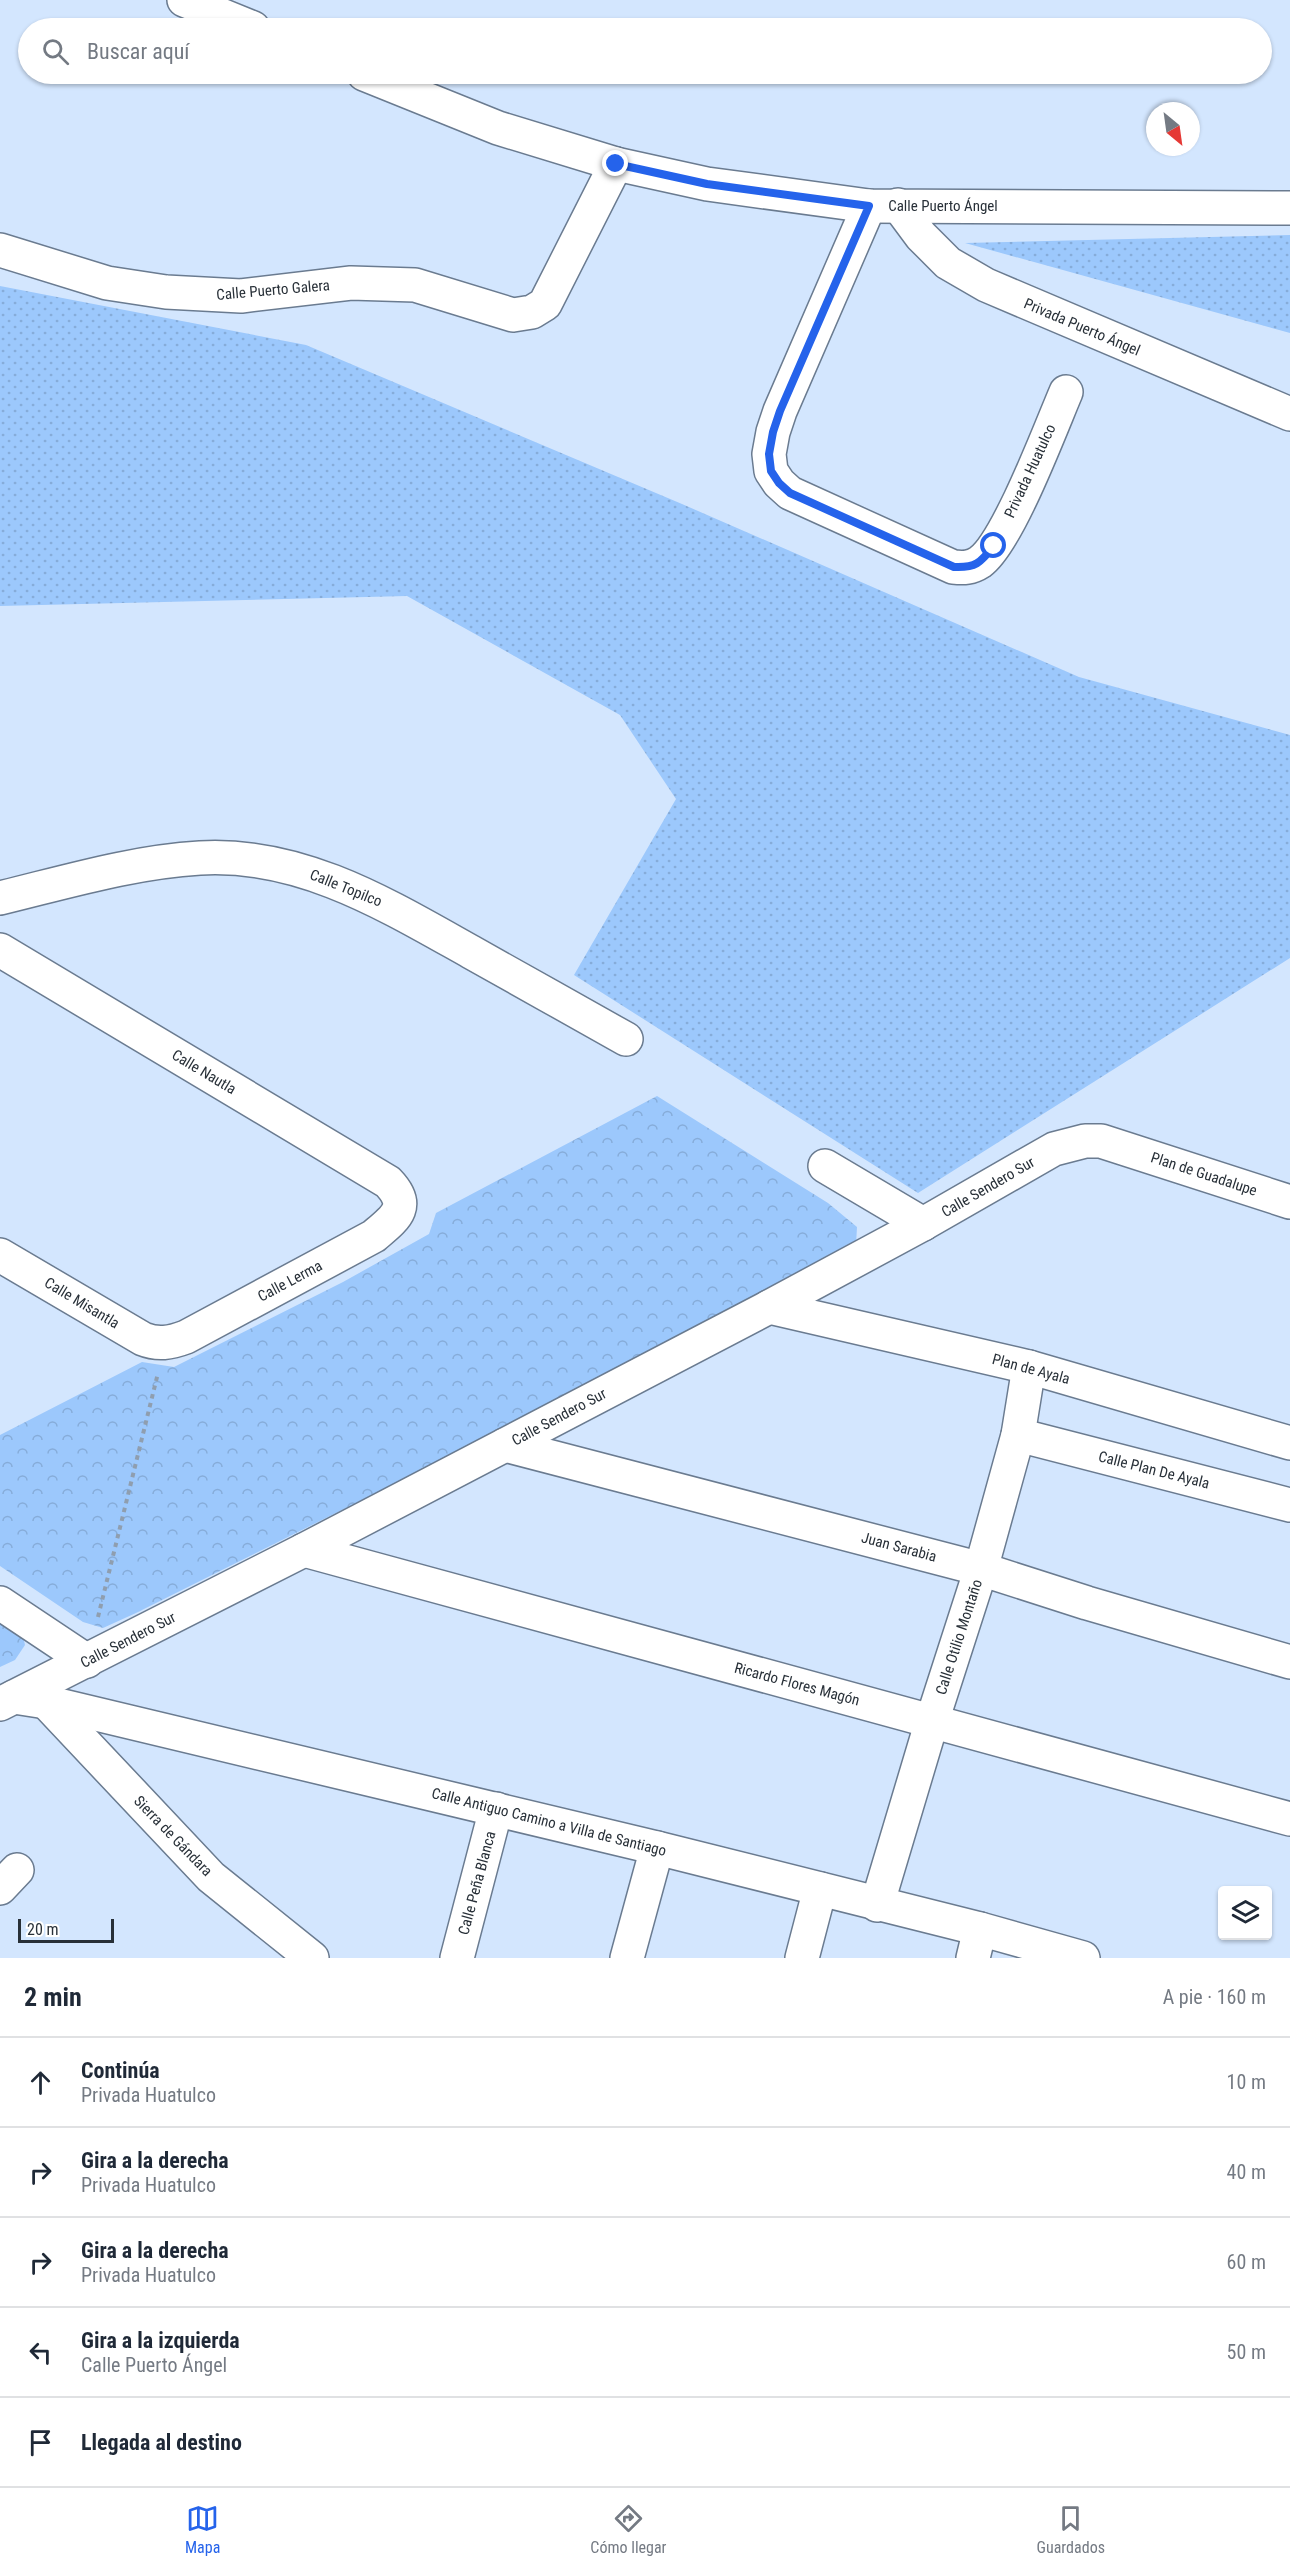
<!DOCTYPE html>
<html lang="es">
<meta charset="utf-8">
<style>
body{margin:0;font-family:"Roboto Condensed",sans-serif;background:#f6f6f7;color:#1f2937}
.controls{position:absolute;right:18px;bottom:18px;display:grid;overflow:hidden;border-radius:6px;box-shadow:0 2px 4px #0004}
.controls button{width:54px;height:54px;display:grid;place-items:center;padding:0;border:0;border-bottom:2px solid #e0e1e3;background:#fff;color:#1f2937;font:30px sans-serif}
.compass{position:absolute;left:1146px;top:102px;width:54px;height:54px;border-radius:50%;background:#fff;box-shadow:0 2px 4px #0004;rotate:151deg}
.scale{position:absolute;left:18px;bottom:15px;width:96px;box-sizing:border-box;padding-left:6px;border:3px solid #283038;border-top:0;font-size:16px;line-height:21px;white-space:nowrap;color:#283038;-webkit-text-stroke:4px #fff;paint-order:stroke}
.stop{position:absolute;width:18px;height:18px;margin:-14px;border:4px solid #2563eb;border-radius:50%;background:#fff}
.stop.end{background:#2563eb;border-color:#fff;box-shadow:0 2px 6px #0008}
.list{margin:0;padding:0;list-style:none}
h2{display:flex;justify-content:space-between;align-items:center;height:78px;margin:0;padding:0 24px;font-size:26px}
h2 small{font-size:20px;font-weight:400;color:#747a83}
.list li{display:grid;grid-template-columns:39px 1fr auto;gap:18px;align-items:center;box-sizing:border-box;height:90px;padding:0 24px;border-top:2px solid #e0e1e3}
.list b{display:block;font-size:22px;white-space:nowrap}
.list p{margin:0;font-size:20px;white-space:nowrap;color:#747a83}
.list em{font-size:20px;font-style:normal;color:#747a83}
.icon{flex:none;width:33px;height:33px;fill:none;stroke:currentColor;stroke-width:2;stroke-linecap:round;stroke-linejoin:round}
.map{position:relative;flex:none;width:1290px;height:1958px;overflow:hidden}
.search{position:absolute;background:#fff;box-shadow:0 2px 4px #0004;left:18px;right:18px;top:18px;height:66px;display:flex;align-items:center;gap:15px;box-sizing:border-box;padding:0 21px;border-radius:33px;color:#747a83;font-size:22px}
.sheet{height:528px;background:#fff}
nav{display:flex;justify-content:space-around;align-items:center;box-sizing:border-box;height:84px;border-top:2px solid #e0e1e3;background:#fff;font-size:16px;color:#747a83}
nav a{display:grid;justify-items:center;gap:3px}
nav .on{color:#2563eb}
.map>svg:first-child{display:block}
.grass{fill:url(#grass-dots)}
.forest{fill:url(#forest-crowns)}
.lines{fill:none;stroke-linecap:round;stroke-linejoin:round}
.minor-casing{stroke:#6a7b90;stroke-width:36}
.path{stroke:#8f9eaf;stroke-width:4;stroke-dasharray:4.5 4.5;stroke-linecap:butt}
.minor{stroke:#fff;stroke-width:33}
.route{stroke:#2563eb;stroke-width:8}
.labels{text-anchor:middle;stroke-width:6;stroke-linejoin:round;paint-order:stroke}
.street-label{font-size:15px;fill:#283038;stroke:#fff}
</style>
<div class="map">
<svg width="1290" height="1958" viewBox="0 0 1290 1958">
<defs>
<pattern id="grass-dots" width="8" height="8" patternUnits="userSpaceOnUse" patternTransform="scale(1.5)"><rect width="8" height="8" fill="#9cc8fc"/><path d="M2 2h.1M6 6h.1" fill="none" stroke="#86acd9" stroke-width="1.8" stroke-linecap="round"/></pattern>
<pattern id="forest-crowns" width="20" height="18" patternUnits="userSpaceOnUse" patternTransform="scale(1.5)"><rect width="20" height="18" fill="#9cc8fc"/><path d="M2 6a3 3 0 1 1 6 0M12 15a3 3 0 1 1 6 0" fill="none" stroke="#86acd9"/></pattern>
</defs>
<rect width="100%" height="100%" fill="#d3e6fe"/>
<g class="grass">
<polygon points="1290,235 1290,333 965,243"/>
<polygon points="0,286 306,345 682,504 1079,677 1290,735 1290,958 918,1193 574,975 676,799 620,715 407,596 0,606"/>
</g>
<g class="forest">
<polygon points="657,1096 828,1203 857,1227 856,1245 574,1394 136,1613 103,1628 83,1622 0,1566 0,1435 142,1362 174,1367 343,1282 429,1234 436,1213"/>
<polygon points="0,1614 21,1627 25,1645 15,1660 0,1667"/>
</g>
<g class="lines">
<defs>
<g id="minor">
<polyline points="184,0 253,28"/>
<polyline points="364,74 498,128 616,164 707,184 869,206 1290,208"/>
<polyline points="898,205 921,236 948,263 986,285 1290,414"/>
<path d="M 869,206 L 780,411 L 773,432 L 769,454 L 771,471 L 779,483 L 790,493 L 953,567 C 964,568 971,568 980,562 C 1008,542 1051,427 1066,392"/>
<polyline points="0,250 107,283 166,292 241,296 351,283 415,285 513,315 532,312 545,304 616,164"/>
<path d="M 0,898 C 66,882 132,862 200,858 C 301,852 387,905 471,952 C 523,981 574,1010 626,1039"/>
<path d="M 0,950 L 388,1182 C 412,1207 395,1218 374,1236 L 186,1337 C 170,1343 158,1345 143,1339 L 0,1255"/>
<polyline points="825,1166 923,1224"/>
<polyline points="769,1307 1029,1367 1290,1443"/>
<polyline points="1018,1435 1290,1505"/>
<polyline points="505,1445 981,1569 1087,1603 1290,1662"/>
<polyline points="304,1550 1290,1819"/>
<polyline points="0,1603 87,1661"/>
<polyline points="14,1697 46,1702 657,1848 980,1929 1083,1958"/>
<polyline points="46,1702 211,1877 312,1958"/>
<polyline points="0,1704 304,1550 769,1307 923,1224 1054,1149 1085,1141 1101,1141 1290,1202"/>
<polyline points="0,1888 17,1870"/>
<polyline points="877,1905 932,1721 981,1569 1018,1435 1029,1367"/>
<polyline points="457,1958 496,1809"/>
<polyline points="627,1958 657,1848"/>
<polyline points="802,1958 820,1889"/>
<polyline points="973,1958 980,1929"/>
</g>
</defs>
<use href="#minor" class="minor-casing"/>
<polyline class="path" points="98,1617 158,1373"/>
<use href="#minor" class="minor"/>
</g>
<g class="lines">
<path class="route" d="M 616,164 L 707,184 L 869,206 L 780,411 L 773,432 L 769,454 L 771,471 L 779,483 L 790,493 L 954,567 C 976,568 980,563 994,546"/>
</g>
<g class="labels">
<g class="street-label">
<text x="943" y="211">Calle Puerto Ángel</text>
<text transform="translate(273 290) rotate(-5)" y="5">Calle Puerto Galera</text>
<text transform="translate(1082 327) rotate(23)" y="5">Privada Puerto Ángel</text>
<text transform="translate(1030 471) rotate(-65)" y="5">Privada Huatulco</text>
<text transform="translate(346 888) rotate(22)" y="5">Calle Topilco</text>
<text transform="translate(204 1072) rotate(31)" y="5">Calle Nautla</text>
<text transform="translate(1204 1174) rotate(18)" y="5">Plan de Guadalupe</text>
<text transform="translate(988 1187) rotate(-30)" y="5">Calle Sendero Sur</text>
<text transform="translate(290 1281) rotate(-28)" y="5">Calle Lerma</text>
<text transform="translate(82 1303) rotate(31)" y="5">Calle Misantla</text>
<text transform="translate(1031 1369) rotate(15)" y="5">Plan de Ayala</text>
<text transform="translate(559 1417) rotate(-28)" y="5">Calle Sendero Sur</text>
<text transform="translate(1154 1470) rotate(14)" y="5">Calle Plan De Ayala</text>
<text transform="translate(899 1547) rotate(15)" y="5">Juan Sarabia</text>
<text transform="translate(959 1637) rotate(-72)" y="5">Calle Otilio Montaño</text>
<text transform="translate(128 1640) rotate(-27)" y="5">Calle Sendero Sur</text>
<text transform="translate(797 1684) rotate(15)" y="5">Ricardo Flores Magón</text>
<text transform="translate(549 1822) rotate(14)" y="5">Calle Antiguo Camino a Villa de Santiago</text>
<text transform="translate(173 1836) rotate(46)" y="5">Sierra de Gándara</text>
<text transform="translate(477 1883) rotate(-75)" y="5">Calle Peña Blanca</text>
</g>
</g>
</svg>
<div class="controls">
<button><svg class="icon" aria-label="layers" viewBox="0 0 24 24"><path d="M12 4l9 5-9 5-9-5zM3 14l9 5 9-5"/></svg></button>
</div>
<svg class="compass" viewBox="-18 -18 36 36"><path d="M0-13l5 13h-10z" fill="#e53935"/><path d="M0 13l5-13h-10z" fill="#747a83"/></svg>
<div class="scale">20 m</div>
<div class="stop" style="left:994px;top:546px"></div>
<div class="stop end" style="left:616px;top:164px"></div>
<div class="search"><svg class="icon" aria-label="search" viewBox="0 0 24 24"><circle cx="10" cy="10" r="6"/><path d="M15 15l6 6"/></svg>Buscar aquí</div>
</div>
<section class="sheet">
<h2>2 min<small>A pie · 160 m</small></h2>
<ul class="list">
<li><svg class="icon" aria-label="ahead" viewBox="0 0 24 24"><path d="M12 20V5M6 11l6-6 6 6"/></svg><div><b>Continúa</b><p>Privada Huatulco</p></div><em>10 m</em></li>
<li><svg class="icon" aria-label="right" viewBox="0 0 24 24"><path d="M7 20v-9h11M14 6l5 5-5 5"/></svg><div><b>Gira a la derecha</b><p>Privada Huatulco</p></div><em>40 m</em></li>
<li><svg class="icon" aria-label="right" viewBox="0 0 24 24"><path d="M7 20v-9h11M14 6l5 5-5 5"/></svg><div><b>Gira a la derecha</b><p>Privada Huatulco</p></div><em>60 m</em></li>
<li><svg class="icon" aria-label="left" viewBox="0 0 24 24"><path d="M17 20v-9H6M10 6l-5 5 5 5"/></svg><div><b>Gira a la izquierda</b><p>Calle Puerto Ángel</p></div><em>50 m</em></li>
<li><svg class="icon" aria-label="arrive" viewBox="0 0 24 24"><path d="M6 21V4h12l-3 4 3 4H6"/></svg><div><b>Llegada al destino</b></div></li>
</ul>
</section>
<nav>
<a class="on"><svg class="icon" aria-label="map" viewBox="0 0 24 24"><path d="M3 6l6-2 6 2 6-2v14l-6 2-6-2-6 2zM9 4v14M15 6v14"/></svg>Mapa</a>
<a><svg class="icon" aria-label="directions" viewBox="0 0 24 24"><path d="M12 3l9 9-9 9-9-9zM9 14v-3h6M13 9l2 2-2 2"/></svg>Cómo llegar</a>
<a><svg class="icon" aria-label="saved" viewBox="0 0 24 24"><path d="M7 4h10v16l-5-4-5 4z"/></svg>Guardados</a>
</nav>
